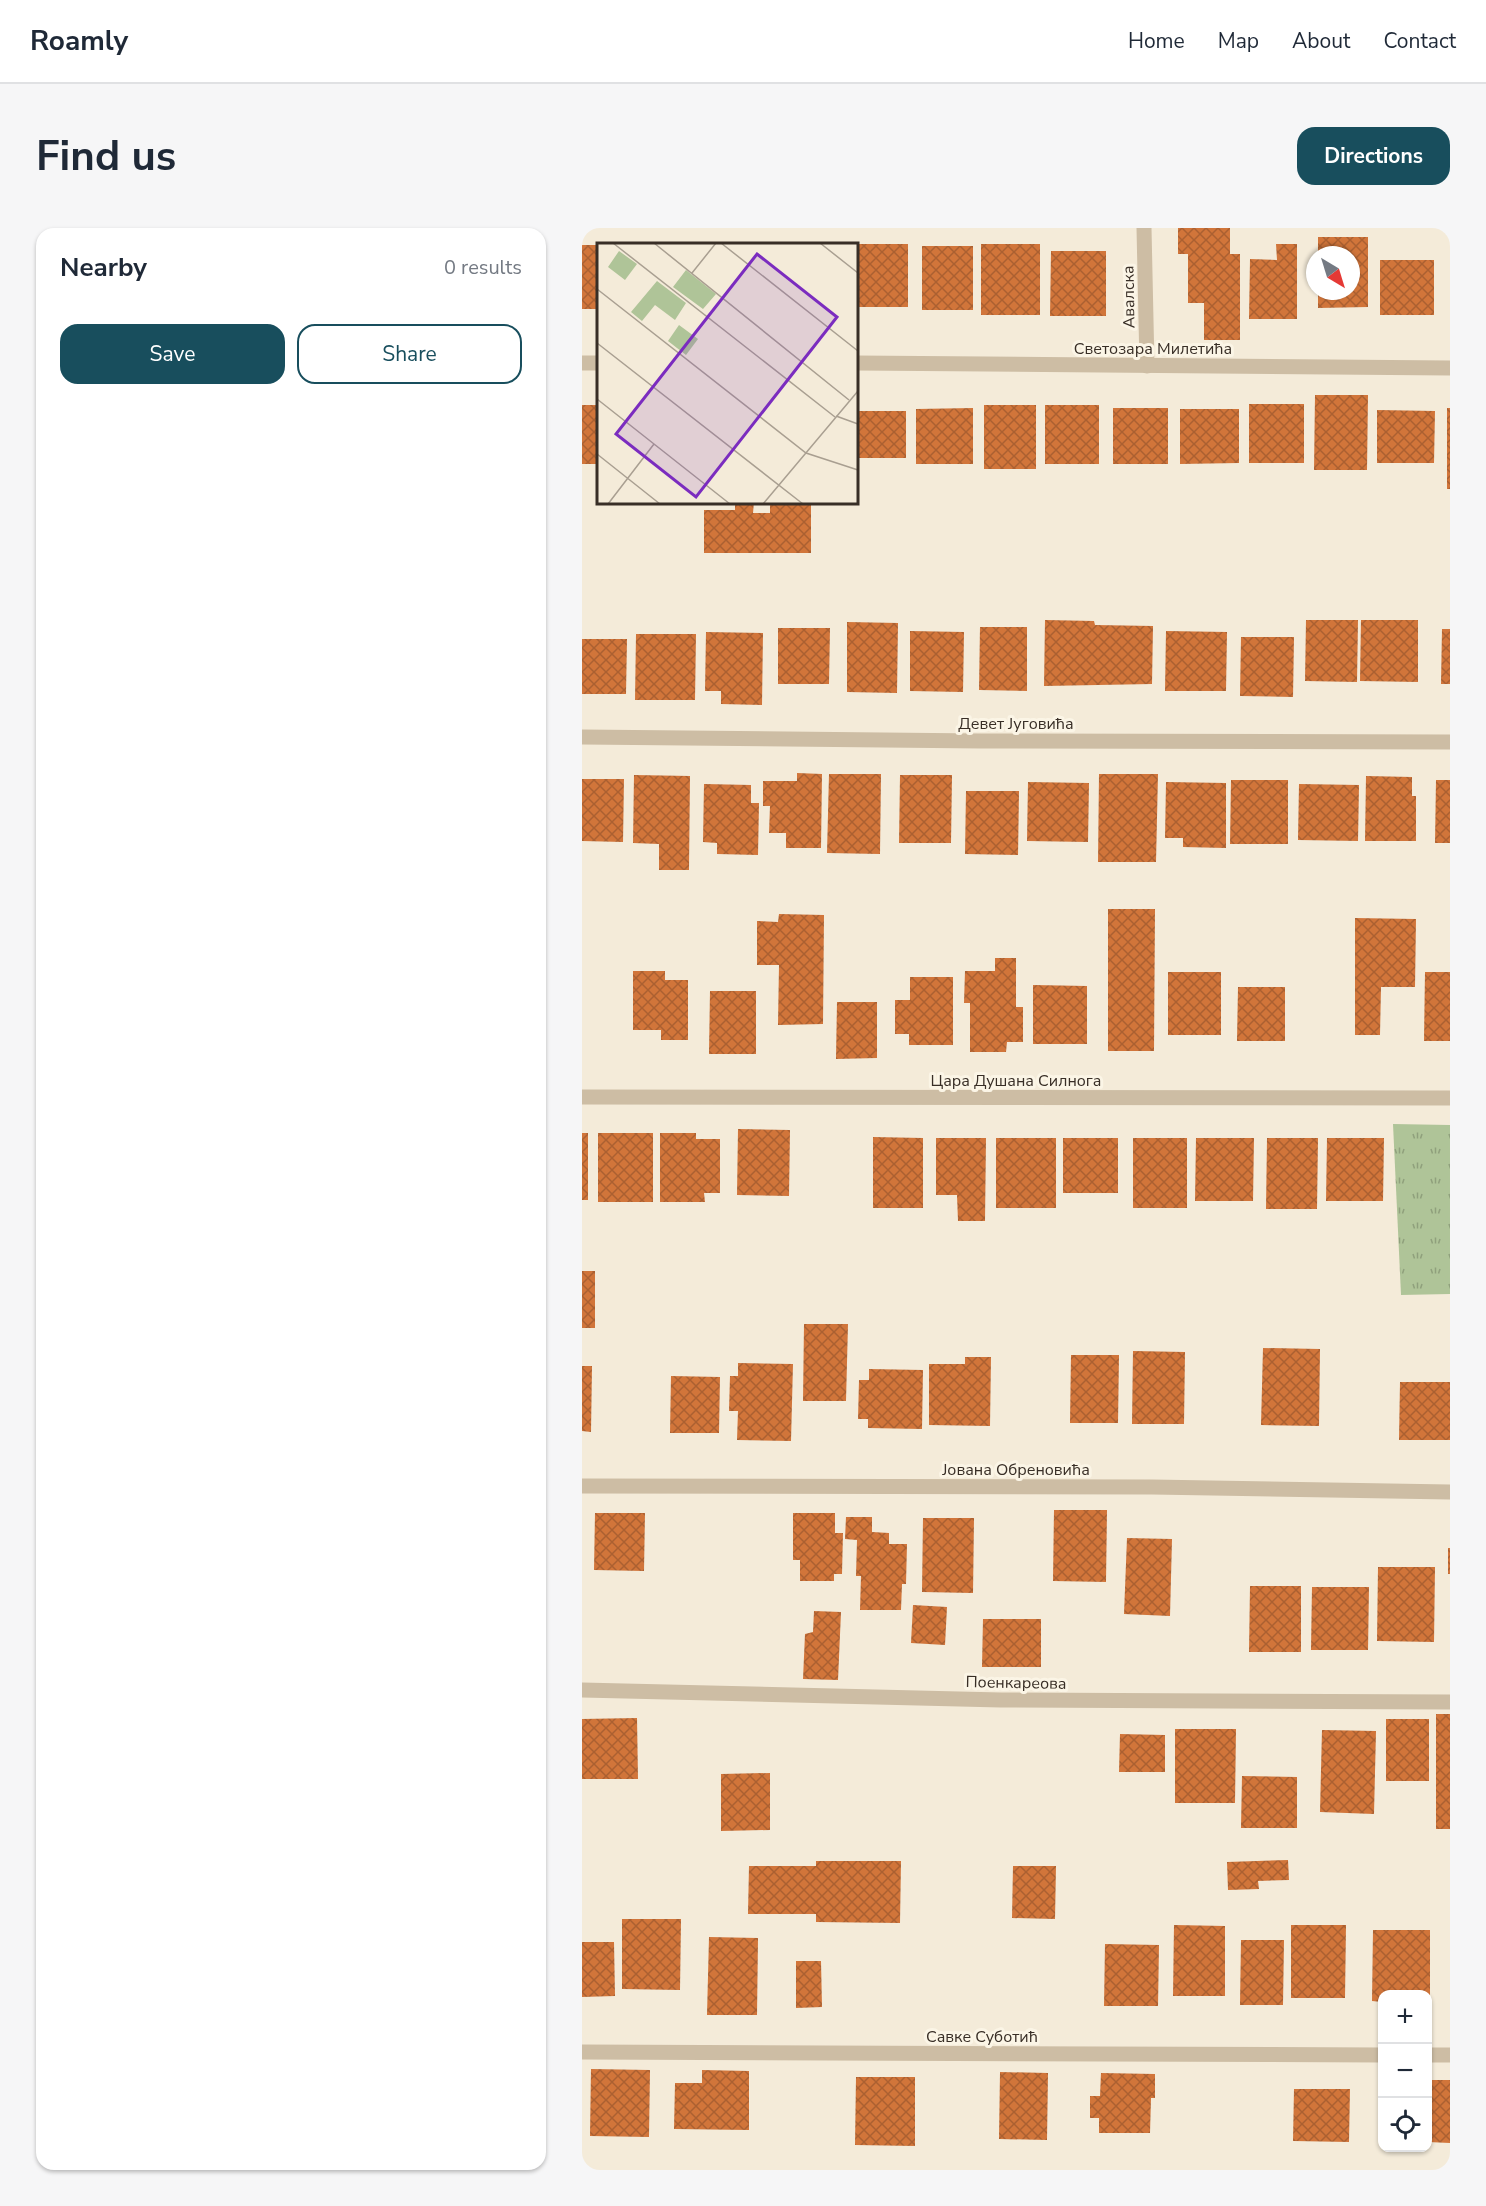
<!DOCTYPE html>
<meta charset="utf-8">
<style>
body{margin:0;font-family:"Nunito Sans",sans-serif;background:#f6f6f7;color:#1f2937}
.controls{position:absolute;right:18px;bottom:18px;display:grid;overflow:hidden;border-radius:12px;box-shadow:0 2px 4px #0004}
.controls button{width:54px;height:54px;display:grid;place-items:center;padding:0;border:0;border-bottom:2px solid #e0e1e3;background:#fff;color:#1f2937;font:30px sans-serif}
.compass{position:absolute;left:724px;top:18px;width:54px;height:54px;border-radius:50%;background:#fff;box-shadow:0 2px 4px #0004;rotate:142deg}
.list{margin:0;padding:0;list-style:none}
h2{display:flex;justify-content:space-between;align-items:center;height:78px;margin:0;padding:0 24px;font-size:26px}
h2 small{font-size:20px;font-weight:400;color:#747a83}
.actions{display:flex;gap:12px;padding:18px 24px}
.actions a{flex:1;padding:14px 0;border:2px solid #184e5d;border-radius:18px;text-align:center;font-size:21px;color:#184e5d}
.actions .main{background:#184e5d;color:#fff}
.icon{flex:none;width:33px;height:33px;fill:none;stroke:currentColor;stroke-width:2;stroke-linecap:round;stroke-linejoin:round}
.map{position:relative;flex:none;width:868px;height:1942px;overflow:hidden;border-radius:18px}
header{display:flex;align-items:center;gap:36px;box-sizing:border-box;height:84px;padding:0 30px;background:#fff;border-bottom:2px solid #e0e1e3}
header strong{font-size:28px}
nav{display:flex;gap:33px;margin-inline-start:auto;font-size:21px}
.intro{display:flex;align-items:center;justify-content:space-between;box-sizing:border-box;height:144px;padding:0 36px}
h1{margin:0;font-size:42px}
.button{padding:15px 27px;border-radius:18px;background:#184e5d;color:#fff;font-size:21px;font-weight:700}
main{display:flex;gap:36px;padding:0 36px}
aside{flex:1;background:#fff;border-radius:18px;box-shadow:0 2px 4px #0004}
.map>svg:first-child{display:block}
.grass{fill:url(#grass-tufts)}
.building{fill:url(#building-cross-hatch)}
.lines{fill:none;stroke-linecap:round;stroke-linejoin:round}
.minor{stroke:#cdbda4;stroke-width:15}
.labels{text-anchor:middle;stroke-width:6;stroke-linejoin:round;paint-order:stroke}
.street-label{font-size:16px;fill:#382e26;stroke:#fbf5e6}
.inset-road{fill:none;stroke:#a99f91;stroke-width:1.5}
.view{fill:#7b2cbf;fill-opacity:0.15;stroke:#7b2cbf;stroke-width:3}
.inset-edge{fill:none;stroke:#382e26;stroke-width:3}
</style>
<header>
<strong>Roamly</strong>
<nav><a>Home</a><a>Map</a><a>About</a><a>Contact</a></nav>
</header>
<div class="intro"><h1>Find us</h1><a class="button">Directions</a></div>
<main>
<aside>
<h2>Nearby<small>0 results</small></h2>
<ul class="list">
</ul>
<div class="actions"><a class="main">Save</a><a>Share</a></div>
</aside>
<div class="map">
<svg width="868" height="1942" viewBox="0 0 868 1942">
<defs>
<pattern id="grass-tufts" width="24" height="20" patternUnits="userSpaceOnUse" patternTransform="scale(1.5)"><rect width="24" height="20" fill="#afc498"/><path d="M3 7l-1-3M5 7V3M7 7l1-3M15 17l-1-3M17 17v-4M19 17l1-3" fill="none" stroke="#8fa07c"/></pattern>
<pattern id="building-cross-hatch" width="8" height="8" patternUnits="userSpaceOnUse" patternTransform="scale(1.5)"><rect width="8" height="8" fill="#d1753a"/><path d="M0 0l8 8M0 8l8-8" fill="none" stroke="#ab6031"/></pattern>
</defs>
<rect width="100%" height="100%" fill="#f4ebd9"/>
<polygon class="grass" points="811,896 868,897 868,1066 819,1067"/>
<g class="building">
<polygon points="596,0 648,0 648,26 658,26 658,112 622,112 622,75 606,75 606,26 596,26"/>
<polygon points="736,9 786,9 786,79 736,80 736,63 769,63 769,27 736,27"/>
<rect x="274" y="16" width="52" height="63"/>
<rect x="399" y="16" width="59" height="71"/>
<polygon points="694,16 715,16 715,91 667,91 668,31 695,32"/>
<rect x="0" y="17" width="16" height="64"/>
<rect x="340" y="18" width="51" height="64"/>
<polygon points="469,23 524,23 524,88 468,88"/>
<rect x="798" y="32" width="54" height="55"/>
<polygon points="733,167 786,167 785,242 732,242"/>
<rect x="667" y="176" width="55" height="59"/>
<rect x="0" y="177" width="16" height="59"/>
<rect x="402" y="177" width="52" height="64"/>
<rect x="463" y="177" width="54" height="59"/>
<polygon points="391,180 391,236 334,236 334,181"/>
<rect x="531" y="180" width="55" height="56"/>
<rect x="865" y="180" width="3" height="81"/>
<polygon points="598,181 657,181 657,235 598,236"/>
<polygon points="795,182 853,183 852,235 795,235"/>
<rect x="274" y="183" width="50" height="47"/>
<polygon points="153,274 172,274 171,285 188,285 188,274 229,274 229,325 122,325 122,282 153,282"/>
<polygon points="463,392 512,393 513,397 571,398 570,456 462,458"/>
<polygon points="724,392 776,392 775,454 723,453"/>
<polygon points="779,392 836,392 836,454 778,453"/>
<polygon points="265,394 316,395 315,465 265,464"/>
<polygon points="398,399 445,399 445,463 397,462"/>
<polygon points="196,400 248,400 247,456 196,456"/>
<polygon points="860,401 868,401 868,456 859,456"/>
<polygon points="328,403 382,404 381,464 328,463"/>
<polygon points="584,403 645,404 644,463 583,463"/>
<polygon points="124,404 181,405 180,477 139,476 139,463 123,463"/>
<polygon points="54,406 114,406 113,472 53,472"/>
<polygon points="659,409 712,409 711,469 658,468"/>
<polygon points="0,411 45,411 44,466 0,466"/>
<polygon points="215,545 240,546 239,620 204,620 204,605 187,605 188,578 181,578 181,553 215,553"/>
<polygon points="247,546 299,546 298,626 245,625"/>
<polygon points="517,546 576,546 574,634 516,634"/>
<polygon points="52,547 108,548 107,642 77,642 77,616 51,615"/>
<polygon points="318,547 370,547 369,615 317,615"/>
<polygon points="784,548 830,549 830,568 834,568 834,613 783,613"/>
<polygon points="0,551 42,551 41,614 0,613"/>
<polygon points="649,552 706,552 706,616 648,616"/>
<polygon points="854,552 868,552 868,615 853,615"/>
<polygon points="446,554 507,555 506,614 445,613"/>
<polygon points="584,554 644,555 644,620 601,619 601,610 583,610"/>
<polygon points="122,556 169,557 169,575 177,575 176,627 135,626 135,615 121,614"/>
<polygon points="717,556 777,557 776,613 716,612"/>
<polygon points="384,563 437,563 436,627 383,626"/>
<polygon points="526,681 573,681 572,823 526,823"/>
<polygon points="197,686 242,687 241,796 196,797 197,737 175,737 175,693 196,694"/>
<polygon points="773,690 834,691 833,759 799,759 798,807 773,807"/>
<polygon points="413,730 434,730 434,779 441,779 441,814 425,814 424,824 388,824 388,775 382,775 383,743 413,743"/>
<polygon points="51,743 83,743 83,752 106,752 106,812 79,812 79,802 51,802"/>
<rect x="586" y="744" width="53" height="63"/>
<polygon points="843,744 868,744 868,813 842,813"/>
<polygon points="328,749 371,749 371,817 327,817 327,806 313,806 313,772 328,772"/>
<polygon points="451,757 505,758 505,816 451,816"/>
<polygon points="656,759 703,759 703,813 655,813"/>
<polygon points="128,763 174,763 174,826 127,826"/>
<polygon points="255,774 295,774 295,830 254,831"/>
<polygon points="156,901 208,902 207,968 155,967"/>
<rect x="0" y="905" width="6" height="67"/>
<rect x="16" y="905" width="55" height="69"/>
<polygon points="78,905 114,905 114,911 138,911 138,965 122,965 123,974 78,974"/>
<polygon points="291,909 341,910 341,980 291,980"/>
<polygon points="354,910 404,910 403,993 376,993 375,967 354,967"/>
<rect x="414" y="910" width="60" height="70"/>
<rect x="481" y="910" width="55" height="55"/>
<rect x="551" y="910" width="54" height="70"/>
<polygon points="614,910 672,910 671,973 613,973"/>
<polygon points="685,910 736,910 735,981 684,981"/>
<polygon points="745,910 802,910 801,973 744,973"/>
<rect x="0" y="1043" width="13" height="57"/>
<polygon points="222,1096 266,1096 264,1173 221,1173"/>
<polygon points="681,1120 738,1121 737,1198 679,1197"/>
<polygon points="551,1123 603,1124 602,1196 550,1196"/>
<polygon points="489,1127 537,1127 536,1195 488,1195"/>
<polygon points="383,1129 409,1129 408,1198 347,1197 347,1136 383,1136"/>
<polygon points="156,1135 211,1136 209,1213 155,1212 156,1183 147,1183 148,1148 156,1148"/>
<polygon points="0,1138 10,1138 9,1204 0,1203"/>
<polygon points="287,1141 341,1142 340,1201 286,1200 286,1191 276,1191 277,1152 287,1152"/>
<polygon points="89,1148 138,1149 137,1205 88,1205"/>
<polygon points="818,1154 868,1154 868,1212 817,1212"/>
<polygon points="472,1282 525,1282 524,1354 471,1353"/>
<polygon points="13,1285 63,1285 62,1343 12,1342"/>
<polygon points="211,1285 253,1285 253,1305 261,1305 260,1346 252,1346 252,1353 218,1353 218,1332 211,1332"/>
<polygon points="264,1289 290,1289 290,1304 307,1305 307,1316 325,1316 324,1356 320,1356 319,1382 278,1382 279,1348 274,1348 275,1312 263,1311"/>
<polygon points="341,1290 392,1290 391,1365 340,1364"/>
<polygon points="545,1310 590,1311 588,1388 542,1386"/>
<rect x="866" y="1320" width="2" height="26"/>
<polygon points="796,1339 853,1339 852,1414 795,1413"/>
<polygon points="668,1358 719,1358 719,1424 667,1424"/>
<polygon points="730,1359 787,1359 786,1422 729,1422"/>
<polygon points="331,1377 365,1379 363,1417 329,1415"/>
<polygon points="232,1383 259,1384 256,1452 221,1451 223,1406 231,1404"/>
<polygon points="401,1391 459,1391 459,1439 400,1439"/>
<rect x="854" y="1486" width="14" height="115"/>
<polygon points="55,1490 56,1551 0,1551 0,1491"/>
<rect x="804" y="1491" width="43" height="62"/>
<polygon points="593,1501 654,1501 653,1575 593,1575"/>
<polygon points="740,1502 794,1503 792,1586 738,1584"/>
<polygon points="538,1506 583,1507 583,1544 537,1544"/>
<polygon points="188,1545 188,1602 139,1603 139,1546"/>
<polygon points="660,1548 715,1549 715,1600 659,1600"/>
<polygon points="706,1632 707,1652 676,1653 677,1661 646,1662 645,1634"/>
<polygon points="234,1633 319,1633 318,1695 234,1694 234,1686 166,1686 167,1638 234,1638"/>
<polygon points="431,1638 474,1638 473,1691 430,1690"/>
<polygon points="40,1691 99,1691 98,1762 40,1761"/>
<polygon points="592,1697 643,1698 643,1768 591,1768"/>
<polygon points="709,1697 764,1697 763,1770 709,1770"/>
<polygon points="791,1702 848,1702 848,1774 846,1774 846,1766 800,1766 800,1774 790,1773"/>
<polygon points="127,1709 176,1710 175,1787 125,1787"/>
<polygon points="659,1712 702,1712 701,1777 658,1777"/>
<polygon points="0,1714 32,1714 33,1768 0,1769"/>
<polygon points="523,1716 577,1717 576,1778 522,1778"/>
<polygon points="214,1733 239,1733 240,1779 214,1780"/>
<polygon points="9,1841 68,1842 67,1909 8,1908"/>
<polygon points="120,1842 167,1843 167,1902 92,1901 93,1855 120,1855"/>
<polygon points="418,1844 466,1845 465,1912 417,1911"/>
<polygon points="519,1845 573,1846 573,1870 569,1870 568,1905 517,1905 517,1890 508,1890 508,1868 518,1868"/>
<polygon points="274,1849 333,1849 333,1918 273,1917"/>
<polygon points="846,1852 868,1852 868,1915 846,1914"/>
<polygon points="712,1861 768,1861 767,1914 711,1913"/>
<rect x="798" y="1875" width="2" height="39"/>
</g>
<g class="lines">
<g class="minor">
<polyline points="562,0 565,138"/>
<polyline points="0,135 16,135"/>
<polyline points="274,135 868,140"/>
<polyline points="0,509 399,513 868,514"/>
<polyline points="0,869 868,870"/>
<polyline points="0,1258 570,1259 868,1264"/>
<polyline points="0,1462 419,1472 868,1474"/>
<polyline points="0,1824 800,1827"/>
<polyline points="846,1827 868,1827"/>
</g>
</g>
<g class="labels">
<g class="street-label">
<text transform="translate(546 69) rotate(-91)" y="6">Авалска</text>
<text x="571" y="126">Светозара Милетића</text>
<text x="434" y="501">Девет Југовића</text>
<text x="434" y="858">Цара Душана Силнога</text>
<text x="434" y="1247">Јована Обреновића</text>
<text transform="translate(434 1454) rotate(1)" y="6">Поенкареова</text>
<text x="400" y="1814">Савке Суботић</text>
</g>
</g>
<g transform="translate(15 15)">
<rect width="261" height="261" fill="#f4ebd9"/>
<path d="M 22,8 L 40,21 L 28,37 L 11,24 ZM 89,27 L 119,51 L 106,66 L 76,44 ZM 60,38 L 89,60 L 78,77 L 58,62 L 45,78 L 34,69 ZM 82,82 L 101,96 L 89,112 L 71,98 Z" fill="#afc498"/>
<path class="inset-road" d="M 16,0 L 238,174M 57,0 L 252,157M 124,0 L 261,108M 223,0 L 261,30M 95,30 L 119,0M 0,46 L 209,210 L 261,227M 0,100 L 206,261M 0,156 L 133,261M 239,173 L 261,181M 0,211 L 63,261M 11,261 L 57,201M 166,261 L 261,148"/>
<path class="view" d="M 160,11 L 240,74 L 99,254 L 19,191 Z"/>
<rect width="261" height="261" class="inset-edge"/>
</g>
</svg>
<div class="controls">
<button>+</button>
<button>−</button>
<button><svg class="icon" aria-label="locate" viewBox="0 0 24 24"><circle cx="12" cy="12" r="6"/><path d="M12 2v4M12 18v4M2 12h4M18 12h4"/></svg></button>
</div>
<svg class="compass" viewBox="-18 -18 36 36"><path d="M0-13l5 13h-10z" fill="#e53935"/><path d="M0 13l5-13h-10z" fill="#747a83"/></svg>
</div>
</main>
